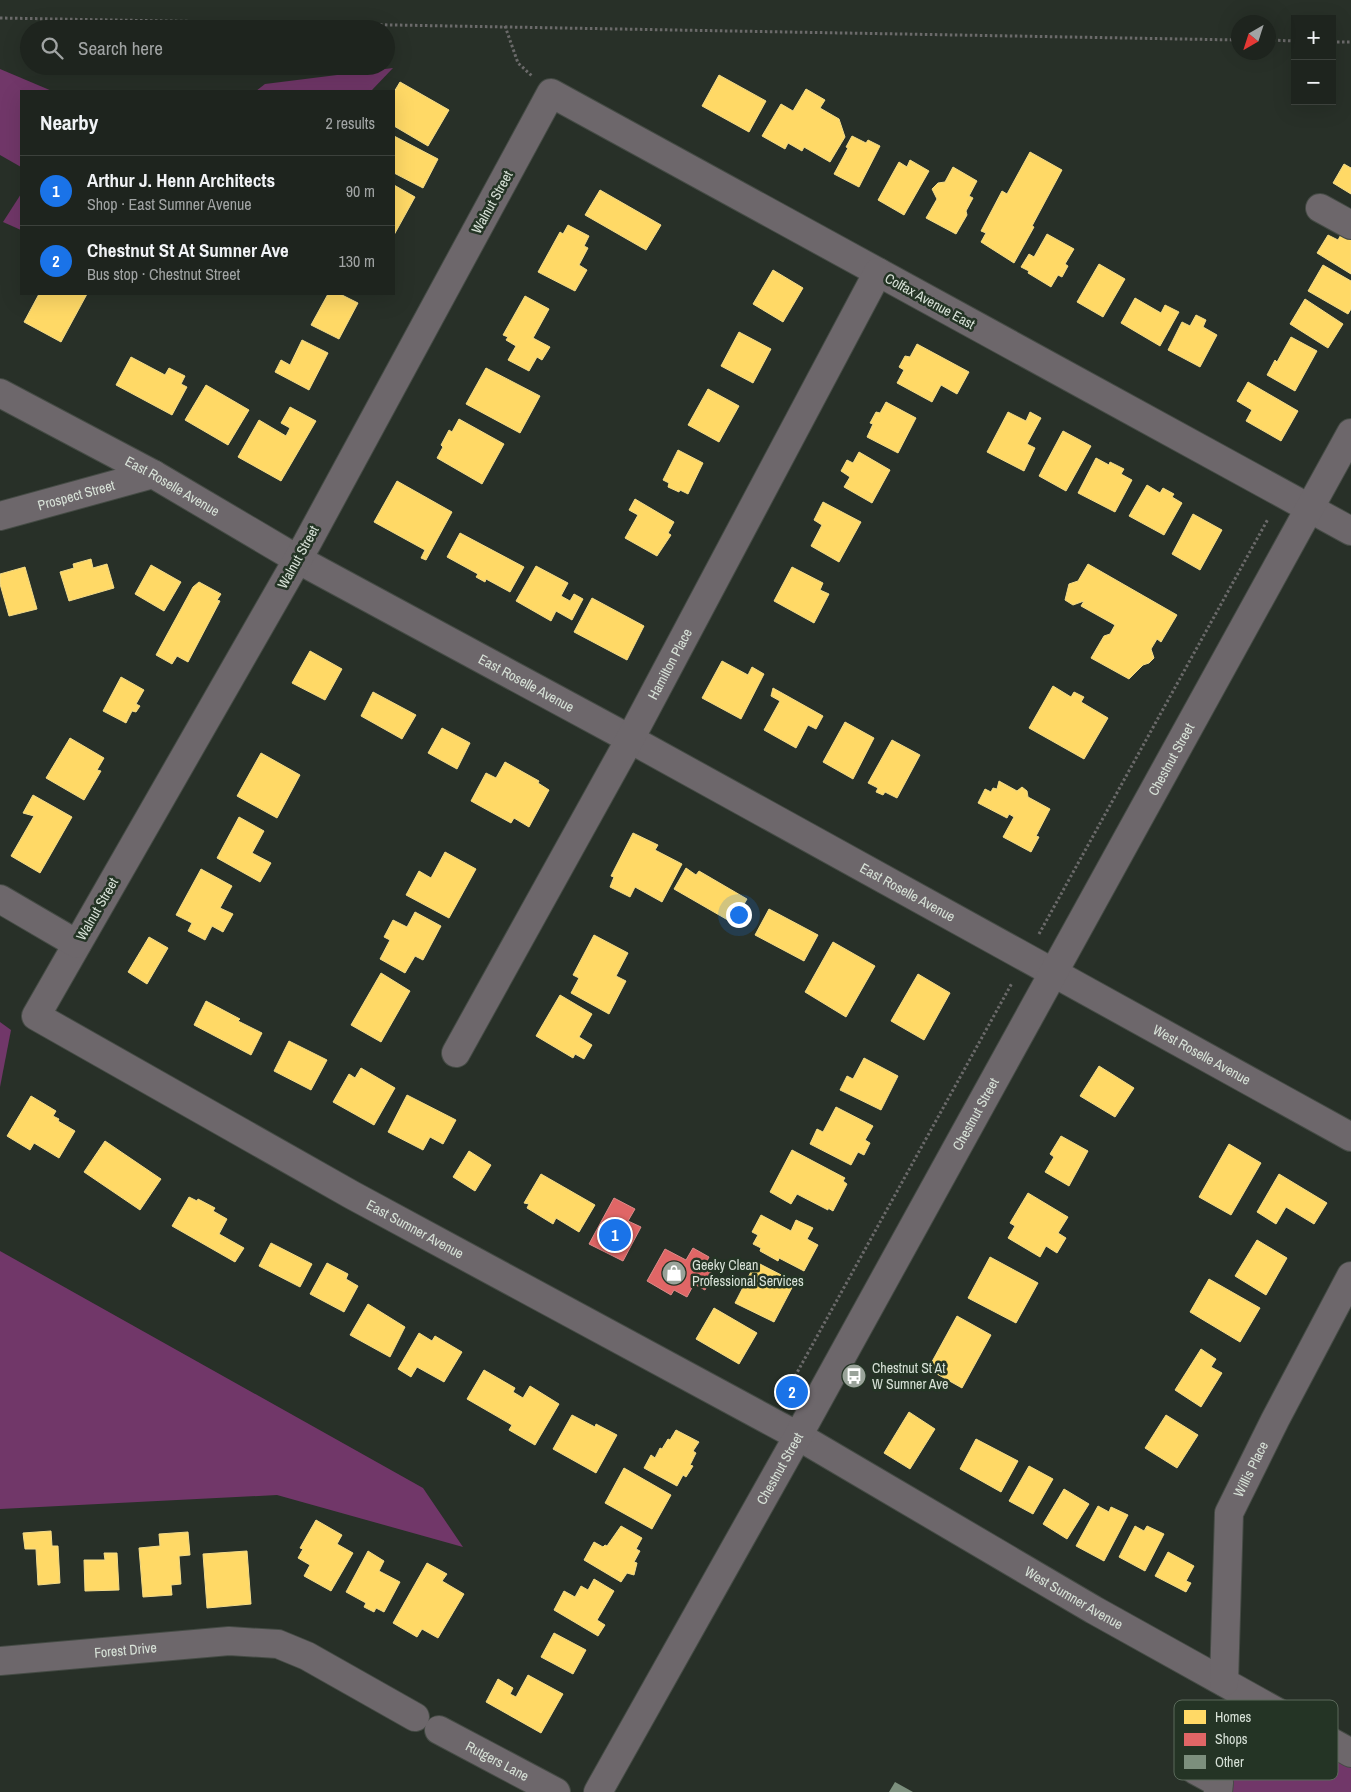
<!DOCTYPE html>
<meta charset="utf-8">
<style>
body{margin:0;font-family:"Archivo Narrow",sans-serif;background:#262c27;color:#f1f3f6}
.controls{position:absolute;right:15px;top:15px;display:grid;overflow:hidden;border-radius:0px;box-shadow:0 5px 20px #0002}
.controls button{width:45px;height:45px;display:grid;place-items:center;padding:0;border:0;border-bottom:1px solid #3c413c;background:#1e241e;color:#f1f3f6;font:25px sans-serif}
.compass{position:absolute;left:1231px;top:15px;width:45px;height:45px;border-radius:50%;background:#1e241e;box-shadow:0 5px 20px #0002;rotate:219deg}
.you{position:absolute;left:738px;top:914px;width:18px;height:18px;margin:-12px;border:4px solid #fff;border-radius:50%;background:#1a73e8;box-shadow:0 0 0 8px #1a73e833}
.badge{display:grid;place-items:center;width:32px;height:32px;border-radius:50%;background:#1a73e8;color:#fff;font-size:16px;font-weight:700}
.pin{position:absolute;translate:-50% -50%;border:2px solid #fff;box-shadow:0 1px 5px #0006}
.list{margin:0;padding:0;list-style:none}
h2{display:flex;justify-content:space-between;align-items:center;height:65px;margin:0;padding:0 20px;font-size:21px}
h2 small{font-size:16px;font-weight:400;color:#a1a4a4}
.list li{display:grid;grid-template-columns:32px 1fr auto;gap:15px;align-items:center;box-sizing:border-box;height:70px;padding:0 20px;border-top:1px solid #3c413c}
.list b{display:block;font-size:19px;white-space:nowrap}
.list p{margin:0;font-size:16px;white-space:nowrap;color:#a1a4a4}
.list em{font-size:16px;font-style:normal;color:#a1a4a4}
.icon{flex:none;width:28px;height:28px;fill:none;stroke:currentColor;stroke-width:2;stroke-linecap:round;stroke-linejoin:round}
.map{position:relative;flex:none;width:1351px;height:1792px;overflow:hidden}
.search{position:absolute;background:#1e241e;box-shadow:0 5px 20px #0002;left:20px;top:20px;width:375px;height:55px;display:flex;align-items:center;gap:12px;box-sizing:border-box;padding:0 18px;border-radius:28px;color:#a1a4a4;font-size:19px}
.panel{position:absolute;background:#1e241e;box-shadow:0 5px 20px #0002;left:20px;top:90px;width:375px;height:205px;border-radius:0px}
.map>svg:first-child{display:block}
.forest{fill:#713769}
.homes{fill:#ffd966;stroke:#f3db88}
.shops{fill:#e06666;stroke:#dd8b88}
.building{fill:#7c8f7d}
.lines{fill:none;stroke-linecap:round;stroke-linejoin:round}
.minor-casing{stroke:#454b45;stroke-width:30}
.path{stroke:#6b6a6a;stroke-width:3;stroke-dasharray:2.5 2.5;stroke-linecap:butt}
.minor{stroke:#6d676b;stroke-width:28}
.labels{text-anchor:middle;stroke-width:5;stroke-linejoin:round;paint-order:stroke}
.street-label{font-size:14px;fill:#d7e1d7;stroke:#243425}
.poi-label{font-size:14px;fill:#d7e1d7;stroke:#243425;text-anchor:start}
.key{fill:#243425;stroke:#5a685a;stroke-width:1}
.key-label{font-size:14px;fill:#d7e1d7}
</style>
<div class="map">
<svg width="1351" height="1792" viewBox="0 0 1351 1792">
<rect width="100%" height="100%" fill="#283028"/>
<g class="forest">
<polygon points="393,68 371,91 256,91 265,84"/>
<polygon points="0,69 52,91 21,91 21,167 0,155"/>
<polygon points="21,194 21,230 3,222"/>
<polygon points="0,1022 11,1030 0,1087"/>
<polygon points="0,1251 423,1488 463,1547 277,1495 0,1509"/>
<polygon points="1271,1715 1351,1758 1351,1792 1223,1792"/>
</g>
<g class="homes">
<polygon points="719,75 766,101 749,132 702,106"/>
<polygon points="400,82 449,110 428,146 394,126 394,92"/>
<polygon points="806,89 825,100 820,108 839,119 845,137 830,162 804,147 802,151 788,143 785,149 762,136 781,104 793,111"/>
<polygon points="394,136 438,159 423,188 394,173"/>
<polygon points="852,136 866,143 868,140 880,146 859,187 834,174 848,148 846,147"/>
<polygon points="1030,152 1062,170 1032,226 1034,227 1014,263 981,242 986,233 981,231 1002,191 1007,194"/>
<polygon points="910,160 929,171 904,215 878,200 899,162 907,167"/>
<polygon points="1344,164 1351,168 1351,194 1333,183"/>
<polygon points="953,167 977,181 969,196 973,198 966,211 967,215 956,234 926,218 937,199 932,189 938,183 945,182"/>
<polygon points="394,185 415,197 394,235"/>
<polygon points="600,190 661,225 646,250 585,215"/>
<polygon points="568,225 589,236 584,246 588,248 579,265 587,270 575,291 538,272 560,232 563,234"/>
<polygon points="1343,231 1351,236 1351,274 1317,253 1328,235 1338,240"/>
<polygon points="1047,234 1074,249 1065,264 1068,266 1062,277 1058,275 1051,287 1028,273 1029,271 1021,267 1029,254 1034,257"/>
<polygon points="1099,264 1125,279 1103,317 1077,302"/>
<polygon points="1323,265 1351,281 1351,309 1348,314 1308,291"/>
<polygon points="773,270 803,288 783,322 753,304"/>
<polygon points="39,294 87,294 61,342 24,322"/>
<polygon points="328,294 340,294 358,303 339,339 311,325"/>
<polygon points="525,296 549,309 533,338 550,347 542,360 537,357 529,371 508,360 516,346 506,340 508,337 503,335"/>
<polygon points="1135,298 1161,313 1165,305 1179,312 1160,346 1121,323"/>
<polygon points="1305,299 1343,324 1328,348 1290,324"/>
<polygon points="1196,315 1206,320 1203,327 1217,335 1200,367 1168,350 1182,322 1190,326"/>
<polygon points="739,332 771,349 753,383 721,366"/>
<polygon points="1291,337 1317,351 1295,391 1267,375 1275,360 1277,362"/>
<polygon points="302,340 328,353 309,390 275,372 281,360 290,365"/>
<polygon points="917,344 969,372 957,394 941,385 932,402 897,383 904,370 899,367 905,356 910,357"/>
<polygon points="131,357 165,375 169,368 185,376 181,384 187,387 172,415 116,385"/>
<polygon points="486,368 540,396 520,433 466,404"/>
<polygon points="1248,382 1298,411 1281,441 1246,421 1252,410 1237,401"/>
<polygon points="206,385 249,410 228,445 185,420"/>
<polygon points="708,389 739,406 719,442 688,425"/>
<polygon points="886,402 916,418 898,453 867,437 873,424 870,423 876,412 880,413"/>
<polygon points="290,407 316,421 281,481 238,457 259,420 286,436 290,428 281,423"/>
<polygon points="1008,412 1026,421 1030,412 1041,418 1027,444 1035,448 1024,471 987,452"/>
<polygon points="459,419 504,444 482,484 437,458 443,447 441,445 449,430 452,432"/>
<polygon points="1063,431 1091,446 1066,491 1039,476"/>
<polygon points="678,450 703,463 688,494 680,490 679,492 668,487 669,483 663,480"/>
<polygon points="859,452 890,470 872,503 844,487 850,477 841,471 847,460 853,463"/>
<polygon points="1096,458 1109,465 1110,462 1124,469 1121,474 1132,480 1115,512 1078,493"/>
<polygon points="397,481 452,512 426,560 421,558 425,550 374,522"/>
<polygon points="1147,485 1160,493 1163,488 1174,494 1172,497 1182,503 1164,535 1129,516"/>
<polygon points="635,499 674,522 668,533 671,535 657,556 625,538 638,515 629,510"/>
<polygon points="823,502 861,522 839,562 811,546 822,525 814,520"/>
<polygon points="1193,514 1222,530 1200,570 1172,554"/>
<polygon points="460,533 524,567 510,592 486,579 485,582 476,577 478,574 447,557"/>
<polygon points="91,559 93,568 107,564 114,588 69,601 60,572 74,568 73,564"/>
<polygon points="1088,564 1177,615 1161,642 1157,639 1151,649 1154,658 1149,663 1143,665 1129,679 1091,658 1104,636 1110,634 1115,625 1081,606 1084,601 1073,605 1065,600 1069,584 1078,581"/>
<polygon points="151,565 181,582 164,611 135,594"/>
<polygon points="536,566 568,583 561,596 570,601 574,594 583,599 572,620 556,611 551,621 516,601"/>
<polygon points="25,567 37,609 9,616 0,584 0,574"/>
<polygon points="792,567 823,583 820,590 829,594 814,623 774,601"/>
<polygon points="199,582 221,594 217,600 220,601 188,662 177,656 172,664 156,655 193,587"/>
<polygon points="592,598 644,626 627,660 574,632"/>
<polygon points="310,651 342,669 325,700 292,683"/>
<polygon points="722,661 748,675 752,667 764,674 741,719 702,698"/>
<polygon points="121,677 144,690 136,704 140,706 136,712 132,711 126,723 103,711"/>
<polygon points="1053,686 1071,697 1074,692 1084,697 1081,702 1108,718 1084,759 1029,728"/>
<polygon points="773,688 823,716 816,729 808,725 796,748 764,730 780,701 771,696"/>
<polygon points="373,692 416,715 402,739 361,716"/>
<polygon points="845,722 874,738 853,779 823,762"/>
<polygon points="442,728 470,743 457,769 428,753"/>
<polygon points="70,738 104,758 97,770 101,771 84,800 46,778"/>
<polygon points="892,740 920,755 897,798 885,792 883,795 876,792 878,788 868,783"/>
<polygon points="261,753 300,775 277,818 237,796"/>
<polygon points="505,762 539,781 538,783 549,790 529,827 514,818 511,823 471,801 486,773 496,778"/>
<polygon points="999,781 1017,791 1022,787 1027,791 1028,797 1050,809 1036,836 1039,837 1031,852 1003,837 1014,817 1009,814 1007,818 978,803 985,789 991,792 993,788 997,789"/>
<polygon points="33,795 72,817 40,873 11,856 34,816 23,813"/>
<polygon points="239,817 264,831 252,853 271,863 260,882 217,858"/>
<polygon points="633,833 658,845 655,850 682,864 662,902 635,887 630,897 610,887 614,877 611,876"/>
<polygon points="445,852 476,869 449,918 406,895 419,871 431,878"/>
<polygon points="686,868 696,875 699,871 747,899 733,923 674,889"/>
<polygon points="201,869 232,886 220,908 233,914 223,932 212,926 205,940 188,931 192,923 176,915"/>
<polygon points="769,909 818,935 804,961 755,935"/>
<polygon points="415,912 441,926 423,960 415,956 405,973 380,959 390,940 384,937 393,920 407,927"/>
<polygon points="594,935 628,953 616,976 626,981 609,1014 571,993 579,978 573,975"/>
<polygon points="149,937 168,948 147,984 128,972"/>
<polygon points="833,942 875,966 846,1017 805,992"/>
<polygon points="381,973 410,991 381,1042 351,1025"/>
<polygon points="918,974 950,993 924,1040 891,1021"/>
<polygon points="560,995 592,1014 579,1037 592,1045 584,1059 575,1054 573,1058 536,1036"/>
<polygon points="206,1001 240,1019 238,1021 262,1033 251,1055 194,1025"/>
<polygon points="289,1041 327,1060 311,1090 274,1071"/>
<polygon points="864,1058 898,1076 881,1110 840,1090 847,1076 853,1079"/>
<polygon points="1099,1066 1134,1088 1115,1117 1080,1096"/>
<polygon points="361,1068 395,1088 374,1125 333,1102 349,1074 355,1078"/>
<polygon points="407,1095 456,1120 443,1144 430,1137 423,1150 388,1132"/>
<polygon points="31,1096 56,1111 53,1116 59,1119 58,1121 75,1131 59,1158 34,1143 30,1150 7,1136"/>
<polygon points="836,1107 873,1126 865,1140 870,1143 864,1155 858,1152 851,1165 810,1144 817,1129 823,1132"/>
<polygon points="1061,1136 1088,1151 1069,1186 1045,1172 1054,1157 1050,1154"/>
<polygon points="105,1141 161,1179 140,1210 84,1172"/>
<polygon points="1229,1144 1261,1163 1231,1215 1199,1197"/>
<polygon points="792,1150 845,1178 843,1181 847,1184 833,1211 828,1208 828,1210 797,1194 791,1204 770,1192"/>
<polygon points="469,1151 491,1165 475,1191 453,1177"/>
<polygon points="541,1174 595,1205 579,1232 556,1218 553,1224 527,1208 529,1204 524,1203"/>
<polygon points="1279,1174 1327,1203 1314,1224 1286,1207 1276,1224 1257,1212"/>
<polygon points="1028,1193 1068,1217 1058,1233 1066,1238 1057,1253 1046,1246 1040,1257 1008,1238 1015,1226 1010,1223"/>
<polygon points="189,1197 197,1201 198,1199 215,1208 213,1211 227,1219 219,1234 244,1248 235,1262 172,1226"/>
<polygon points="761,1215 791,1231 796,1220 813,1228 807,1239 818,1245 804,1271 779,1258 778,1261 760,1251 761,1248 753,1244 758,1235 752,1232"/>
<polygon points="1257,1240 1287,1258 1266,1295 1235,1276"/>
<polygon points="271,1243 312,1264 300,1287 259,1266"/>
<polygon points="990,1257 1038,1283 1016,1323 968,1298"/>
<polygon points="756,1262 795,1282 774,1322 735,1303"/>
<polygon points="327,1263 348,1274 346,1279 358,1286 344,1312 310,1294"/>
<polygon points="1209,1279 1260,1308 1240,1342 1190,1312"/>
<polygon points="368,1304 405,1327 390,1357 350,1335"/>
<polygon points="714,1308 757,1333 739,1364 696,1339"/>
<polygon points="957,1316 991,1335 962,1388 928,1369"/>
<polygon points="419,1333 432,1341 435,1336 462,1352 444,1382 417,1367 411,1377 398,1369"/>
<polygon points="1201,1349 1216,1359 1211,1367 1222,1373 1201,1407 1175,1390"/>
<polygon points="484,1370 515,1388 513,1392 523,1398 530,1386 559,1404 535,1445 509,1430 512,1425 467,1399"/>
<polygon points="909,1412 935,1429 910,1469 884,1453"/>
<polygon points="572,1415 595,1427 596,1424 617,1435 596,1473 553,1449"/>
<polygon points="1166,1415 1198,1435 1177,1468 1145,1448"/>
<polygon points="676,1430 699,1442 693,1451 696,1453 690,1465 693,1466 686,1477 683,1475 677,1486 644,1468 651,1455 655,1458 660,1448 662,1449 668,1439 670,1440"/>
<polygon points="976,1439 1018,1461 1001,1492 960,1469"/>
<polygon points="1029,1466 1053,1479 1033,1514 1009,1501"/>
<polygon points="624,1468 671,1495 652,1529 605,1503"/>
<polygon points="1064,1489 1089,1504 1067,1539 1043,1524"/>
<polygon points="1098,1506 1109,1512 1111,1507 1128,1515 1104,1561 1076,1546"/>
<polygon points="316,1520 342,1535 337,1544 353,1553 331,1591 304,1576 310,1565 298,1558 303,1549 300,1548"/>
<polygon points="621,1526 642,1538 636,1549 640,1551 634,1562 637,1563 634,1575 627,1573 621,1582 584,1560 594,1542 603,1547 605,1545 607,1546"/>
<polygon points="1135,1526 1144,1531 1147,1526 1164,1534 1145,1571 1119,1557"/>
<polygon points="51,1531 52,1546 58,1546 60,1583 38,1585 36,1549 25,1549 23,1533"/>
<polygon points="188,1532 190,1555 179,1556 181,1584 171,1585 172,1595 143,1597 139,1548 160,1546 159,1534"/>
<polygon points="247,1551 251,1604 207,1608 203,1554"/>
<polygon points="368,1551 384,1561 379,1571 400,1582 384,1612 376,1608 374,1612 364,1607 366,1603 346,1592"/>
<polygon points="1168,1552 1194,1566 1186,1581 1191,1583 1186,1592 1155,1576"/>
<polygon points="104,1553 117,1553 119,1590 85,1591 84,1560 105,1560"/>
<polygon points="427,1563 447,1574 442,1581 464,1594 438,1638 422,1629 417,1637 393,1623"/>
<polygon points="594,1579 614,1591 597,1620 605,1625 598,1636 554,1610 564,1591 575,1597 581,1586 588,1590"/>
<polygon points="554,1633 586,1650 573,1674 541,1657"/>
<polygon points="528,1675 563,1694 541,1733 486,1702 498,1679 513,1688 510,1694 516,1697"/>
</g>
<g class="shops">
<polygon points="614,1198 635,1209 628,1221 641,1227 623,1261 589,1244"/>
<polygon points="693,1248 709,1257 703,1269 713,1274 705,1290 694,1284 687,1297 674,1290 671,1295 647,1281 665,1249 686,1260"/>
</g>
<polygon class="building" points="895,1782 913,1792 889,1792"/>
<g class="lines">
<defs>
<g id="minor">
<polyline points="1320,208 1351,225"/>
<path id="s1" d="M 0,393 L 153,474 L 297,559 L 630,739 L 1351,1137"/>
<path id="s2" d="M 0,516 L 153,474"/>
<path id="s3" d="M 1351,531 L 551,93 L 307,543 L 36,1016 L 352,1195 L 798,1436 L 1094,1610 L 1351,1753"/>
<polyline points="0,899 77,944"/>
<path id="s4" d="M 456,1053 L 630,739 L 878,272"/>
<path id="s5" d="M 0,1661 L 229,1641 L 278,1644 L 307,1656 L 415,1717"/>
<path id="s6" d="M 1224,1682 L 1229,1513 L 1275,1420 L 1351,1276"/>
<path id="s7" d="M 439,1730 L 556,1792"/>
<polyline points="1195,1770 1219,1783 1218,1792"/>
<path id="s8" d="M 598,1792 L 798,1436 L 1351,433"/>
</g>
</defs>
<use href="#minor" class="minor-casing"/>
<g class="path">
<polyline points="0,18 1238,40"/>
<polyline points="505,26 518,63 532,76"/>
<polyline points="1268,40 1295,41"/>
<polyline points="1332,42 1351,42"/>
<polyline points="1039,934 1268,519"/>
<polyline points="783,1398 1012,983"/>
</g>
<use href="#minor" class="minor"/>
</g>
<defs>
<symbol id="shop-disc" viewBox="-11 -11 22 22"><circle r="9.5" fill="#9aa39a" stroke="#243425"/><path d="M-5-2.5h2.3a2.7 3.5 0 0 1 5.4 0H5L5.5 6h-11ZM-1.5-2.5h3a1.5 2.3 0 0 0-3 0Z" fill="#fff"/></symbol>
<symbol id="bus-disc" viewBox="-11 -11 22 22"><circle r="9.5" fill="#9aa39a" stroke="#243425"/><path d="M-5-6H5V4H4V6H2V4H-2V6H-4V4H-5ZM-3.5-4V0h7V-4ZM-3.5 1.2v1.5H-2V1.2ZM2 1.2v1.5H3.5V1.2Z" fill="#fff"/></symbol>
</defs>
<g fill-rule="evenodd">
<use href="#shop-disc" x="660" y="1259" width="28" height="28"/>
<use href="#bus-disc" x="840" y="1362" width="28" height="28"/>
</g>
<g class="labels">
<g class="street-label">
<text transform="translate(492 202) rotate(-61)" y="5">Walnut Street</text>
<text transform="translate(930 301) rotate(29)" y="5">Colfax Avenue East</text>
<text dy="5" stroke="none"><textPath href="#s1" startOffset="196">East Roselle Avenue</textPath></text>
<text dy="5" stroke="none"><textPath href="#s2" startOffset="79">Prospect Street</textPath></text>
<text transform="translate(298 557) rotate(-61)" y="5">Walnut Street</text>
<text dy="5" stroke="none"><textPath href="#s4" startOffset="444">Hamilton Place</textPath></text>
<text dy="5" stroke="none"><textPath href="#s1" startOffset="601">East Roselle Avenue</textPath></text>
<text dy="5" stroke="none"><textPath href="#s8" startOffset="1181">Chestnut Street</textPath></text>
<text dy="5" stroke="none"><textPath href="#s1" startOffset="1036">East Roselle Avenue</textPath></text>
<text transform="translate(97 909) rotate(-60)" y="5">Walnut Street</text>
<text dy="5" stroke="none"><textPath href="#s1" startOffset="1372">West Roselle Avenue</textPath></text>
<text dy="5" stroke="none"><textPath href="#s8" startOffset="776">Chestnut Street</textPath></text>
<text dy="5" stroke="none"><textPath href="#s3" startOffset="2404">East Sumner Avenue</textPath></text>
<text dy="5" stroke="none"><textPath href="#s8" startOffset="371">Chestnut Street</textPath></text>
<text dy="5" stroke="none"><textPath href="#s6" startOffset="218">Willis Place</textPath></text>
<text dy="5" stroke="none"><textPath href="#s3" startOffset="3159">West Sumner Avenue</textPath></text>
<text dy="5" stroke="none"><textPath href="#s5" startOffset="126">Forest Drive</textPath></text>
<text dy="5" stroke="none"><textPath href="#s7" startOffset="66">Rutgers Lane</textPath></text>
</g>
<g class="poi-label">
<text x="692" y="1270">Geeky Clean<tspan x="692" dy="16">Professional Services</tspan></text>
<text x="872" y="1373">Chestnut St At<tspan x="872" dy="16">W Sumner Ave</tspan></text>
</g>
</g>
<rect x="1174" y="1700" width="164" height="80" rx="8" class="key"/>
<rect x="1184" y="1710" width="22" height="14" fill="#ffd966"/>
<rect x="1184" y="1733" width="22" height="13" fill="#e06666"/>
<rect x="1184" y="1755" width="22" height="14" fill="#7c8f7d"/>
<g class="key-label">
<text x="1215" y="1722">Homes</text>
<text x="1215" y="1744">Shops</text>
<text x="1215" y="1767">Other</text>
</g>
</svg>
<div class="controls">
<button>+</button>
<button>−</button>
</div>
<svg class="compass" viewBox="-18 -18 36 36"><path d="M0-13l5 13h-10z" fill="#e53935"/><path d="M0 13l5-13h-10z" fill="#a1a4a4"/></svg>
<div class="you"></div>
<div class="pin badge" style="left:615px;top:1235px">1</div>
<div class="pin badge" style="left:792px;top:1392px">2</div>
<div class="search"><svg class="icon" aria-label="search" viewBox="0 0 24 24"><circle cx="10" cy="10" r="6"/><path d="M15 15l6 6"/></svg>Search here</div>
<section class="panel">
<h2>Nearby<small>2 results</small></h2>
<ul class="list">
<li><span class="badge">1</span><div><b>Arthur J. Henn Architects</b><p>Shop · East Sumner Avenue</p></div><em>90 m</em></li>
<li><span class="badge">2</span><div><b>Chestnut St At Sumner Ave</b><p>Bus stop · Chestnut Street</p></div><em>130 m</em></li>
</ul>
</section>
</div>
